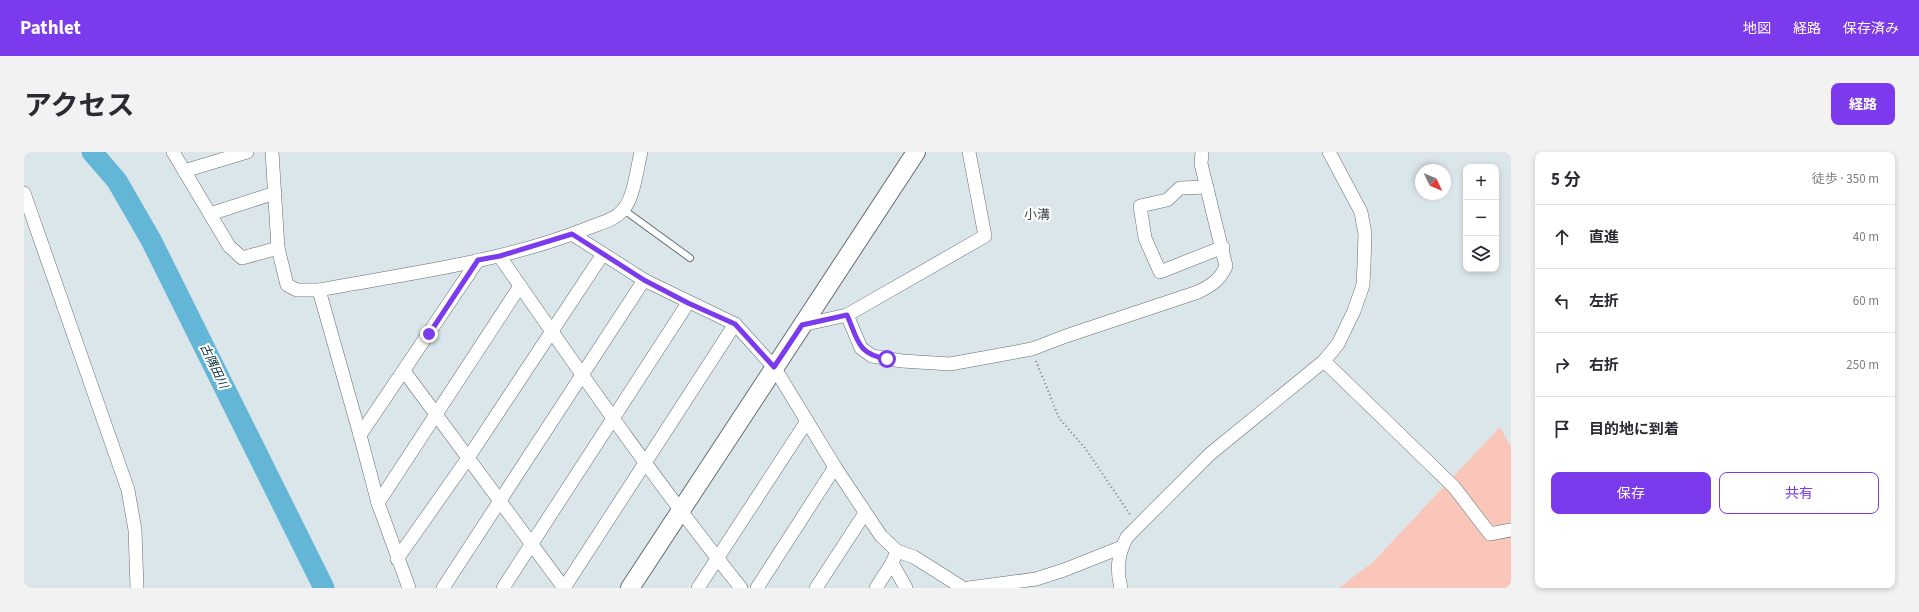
<!DOCTYPE html>
<html lang="ja">
<meta charset="utf-8">
<style>
body{margin:0;font-family:"Source Sans 3","Noto Sans JP",sans-serif;background:#f2f2f3;color:#2b2b33}
.controls{position:absolute;right:12px;top:12px;display:grid;overflow:hidden;border-radius:8px;box-shadow:0 2px 6px #0003}
.controls button{width:36px;height:36px;display:grid;place-items:center;padding:0;border:0;border-bottom:1px solid #e1e1e2;background:#fff;color:#2b2b33;font:20px sans-serif}
.compass{position:absolute;left:1391px;top:12px;width:36px;height:36px;border-radius:50%;background:#fff;box-shadow:0 2px 6px #0003;rotate:134deg}
.stop{position:absolute;width:12px;height:12px;margin:-9px;border:3px solid #7c3aed;border-radius:50%;background:#fff}
.stop.end{background:#7c3aed;border-color:#fff;box-shadow:0 1px 4px #0008}
.list{margin:0;padding:0;list-style:none}
h2{display:flex;justify-content:space-between;align-items:center;height:52px;margin:0;padding:0 16px;font-size:17px}
h2 small{font-size:13px;font-weight:400;color:#7c7c81}
.list li{display:grid;grid-template-columns:26px 1fr auto;gap:12px;align-items:center;box-sizing:border-box;height:64px;padding:0 16px;border-top:1px solid #e1e1e2}
.list b{display:block;font-size:15px;white-space:nowrap}
.list em{font-size:13px;font-style:normal;color:#7c7c81}
.actions{display:flex;gap:8px;padding:12px 16px}
.actions a{flex:1;padding:9px 0;border:1px solid #7c3aed;border-radius:8px;text-align:center;font-size:14px;color:#7c3aed}
.actions .main{background:#7c3aed;color:#fff}
.icon{flex:none;width:22px;height:22px;fill:none;stroke:currentColor;stroke-width:2;stroke-linecap:round;stroke-linejoin:round}
.map{position:relative;flex:none;width:1487px;height:436px;overflow:hidden;border-radius:8px}
header{display:flex;align-items:center;gap:24px;box-sizing:border-box;height:56px;padding:0 20px;background:#7c3aed;color:#fff}
header strong{font-size:19px}
nav{display:flex;gap:22px;margin-inline-start:auto;font-size:14px}
.intro{display:flex;align-items:center;justify-content:space-between;box-sizing:border-box;height:96px;padding:0 24px}
h1{margin:0;font-size:28px}
.button{padding:10px 18px;border-radius:8px;background:#7c3aed;color:#fff;font-size:14px;font-weight:700}
main{display:flex;gap:24px;padding:0 24px}
aside{flex:1;background:#fff;border-radius:8px;box-shadow:0 2px 6px #0003}
.map>svg:first-child{display:block}
.green{fill:#fac6b9}
.lines{fill:none;stroke-linecap:round;stroke-linejoin:round}
.river{stroke:#64b6d6;stroke-width:21}
.lane-casing{stroke:#646e72;stroke-width:8}
.street-casing{stroke:#646e72;stroke-width:14}
.secondary-casing{stroke:#646e72;stroke-width:20}
.path{stroke:#747b7e;stroke-width:2;stroke-dasharray:1 3;stroke-linecap:butt}
.lane{stroke:#fff;stroke-width:6}
.street{stroke:#fff;stroke-width:13}
.secondary{stroke:#fff;stroke-width:18}
.route{stroke:#7c3aed;stroke-width:5}
.labels{text-anchor:middle;stroke-width:4;stroke-linejoin:round;paint-order:stroke}
.water-label{font-size:12px;font-style:italic;fill:#08303d;stroke:#fff}
.quarter-label{font-size:13px;fill:#424b4f;stroke:#fff}
</style>
<header>
<strong>Pathlet</strong>
<nav><a>地図</a><a>経路</a><a>保存済み</a></nav>
</header>
<div class="intro"><h1>アクセス</h1><a class="button">経路</a></div>
<main>
<div class="map">
<svg width="1487" height="436" viewBox="0 0 1487 436">
<rect width="100%" height="100%" fill="#dbe6eb"/>
<polygon class="green" points="1476,275 1487,295 1487,436 1315,436 1349,410"/>
<g class="lines">
<polyline class="river" points="68,0 93,29 127,88 300,436"/>
<defs>
<polyline id="lane" points="600,58 666,106"/>
<g id="street">
<polyline points="149,0 205,94 218,106 254,96"/>
<path d="M 248,0 L 254,96 L 263,133 L 273,138 L 295,138 C 385,121 479,110 564,76 C 576,71 591,68 599,58 C 610,46 613,16 617,0"/>
<polyline points="160,19 223,0"/>
<polyline points="1183,35 1156,36 1143,48 1116,54 1121,86 1136,120 1199,95"/>
<polyline points="0,41 104,338 111,378 113,436"/>
<polyline points="186,62 251,41"/>
<polyline points="548,82 620,128 711,172 750,215 811,315 857,384 873,399 890,405 939,436"/>
<path d="M 476,105 C 554,217 631,329 717,436"/>
<polyline points="295,138 336,283 354,351 385,436"/>
<path d="M 823,163 L 837,196 L 848,204 L 878,209 L 926,212 L 1008,197 L 1042,184 L 1174,140 C 1188,133 1196,128 1202,114 L 1177,12 L 1178,0"/>
<polyline points="778,173 823,163 961,84 945,0"/>
<polyline points="1300,209 1430,335 1466,382 1487,378"/>
<polyline points="380,219 540,436"/>
<polyline points="336,283 454,108"/>
<polyline points="354,351 496,134"/>
<polyline points="373,407 444,306 579,102"/>
<polyline points="868,411 882,436"/>
<polyline points="419,436 620,128"/>
<polyline points="479,436 664,151"/>
<polyline points="540,436 711,172"/>
<polyline points="674,436 783,269"/>
<polyline points="733,436 811,315"/>
<polyline points="792,436 841,361"/>
<polyline points="852,436 868,411 873,399"/>
<polyline points="945,436 1012,427 1040,418 1098,395"/>
<path d="M 1097,436 C 1092,417 1094,402 1103,385 L 1186,302 L 1300,209 L 1314,192 L 1330,159 L 1339,133 L 1340,112 L 1341,82 L 1337,60 L 1305,0"/>
</g>
<polyline id="secondary" points="606,436 892,0"/>
</defs>
<use href="#lane" class="lane-casing"/>
<use href="#street" class="street-casing"/>
<use href="#secondary" class="secondary-casing"/>
<polyline class="path" points="1012,209 1035,266 1061,296 1107,364"/>
<use href="#lane" class="lane"/>
<use href="#street" class="street"/>
<use href="#secondary" class="secondary"/>
</g>
<g class="lines">
<path class="route" d="M 405,182 L 454,108 L 476,104 L 548,82 L 620,128 L 664,151 L 711,172 L 750,215 L 778,173 L 823,163 C 834,188 833,202 863,207"/>
</g>
<g class="labels">
<g class="water-label">
<text transform="translate(190 214) rotate(64)" y="4">古隅田川</text>
</g>
<g class="quarter-label">
<text x="1013" y="67">小溝</text>
</g>
</g>
</svg>
<div class="controls">
<button>+</button>
<button>−</button>
<button><svg class="icon" aria-label="layers" viewBox="0 0 24 24"><path d="M12 4l9 5-9 5-9-5zM3 14l9 5 9-5"/></svg></button>
</div>
<svg class="compass" viewBox="-18 -18 36 36"><path d="M0-13l5 13h-10z" fill="#e53935"/><path d="M0 13l5-13h-10z" fill="#7c7c81"/></svg>
<div class="stop" style="left:863px;top:207px"></div>
<div class="stop end" style="left:405px;top:182px"></div>
</div>
<aside>
<h2>5 分<small>徒歩 · 350 m</small></h2>
<ul class="list">
<li><svg class="icon" aria-label="ahead" viewBox="0 0 24 24"><path d="M12 20V5M6 11l6-6 6 6"/></svg><div><b>直進</b></div><em>40 m</em></li>
<li><svg class="icon" aria-label="left" viewBox="0 0 24 24"><path d="M17 20v-9H6M10 6l-5 5 5 5"/></svg><div><b>左折</b></div><em>60 m</em></li>
<li><svg class="icon" aria-label="right" viewBox="0 0 24 24"><path d="M7 20v-9h11M14 6l5 5-5 5"/></svg><div><b>右折</b></div><em>250 m</em></li>
<li><svg class="icon" aria-label="arrive" viewBox="0 0 24 24"><path d="M6 21V4h12l-3 4 3 4H6"/></svg><div><b>目的地に到着</b></div></li>
</ul>
<div class="actions"><a class="main">保存</a><a>共有</a></div>
</aside>
</main>
